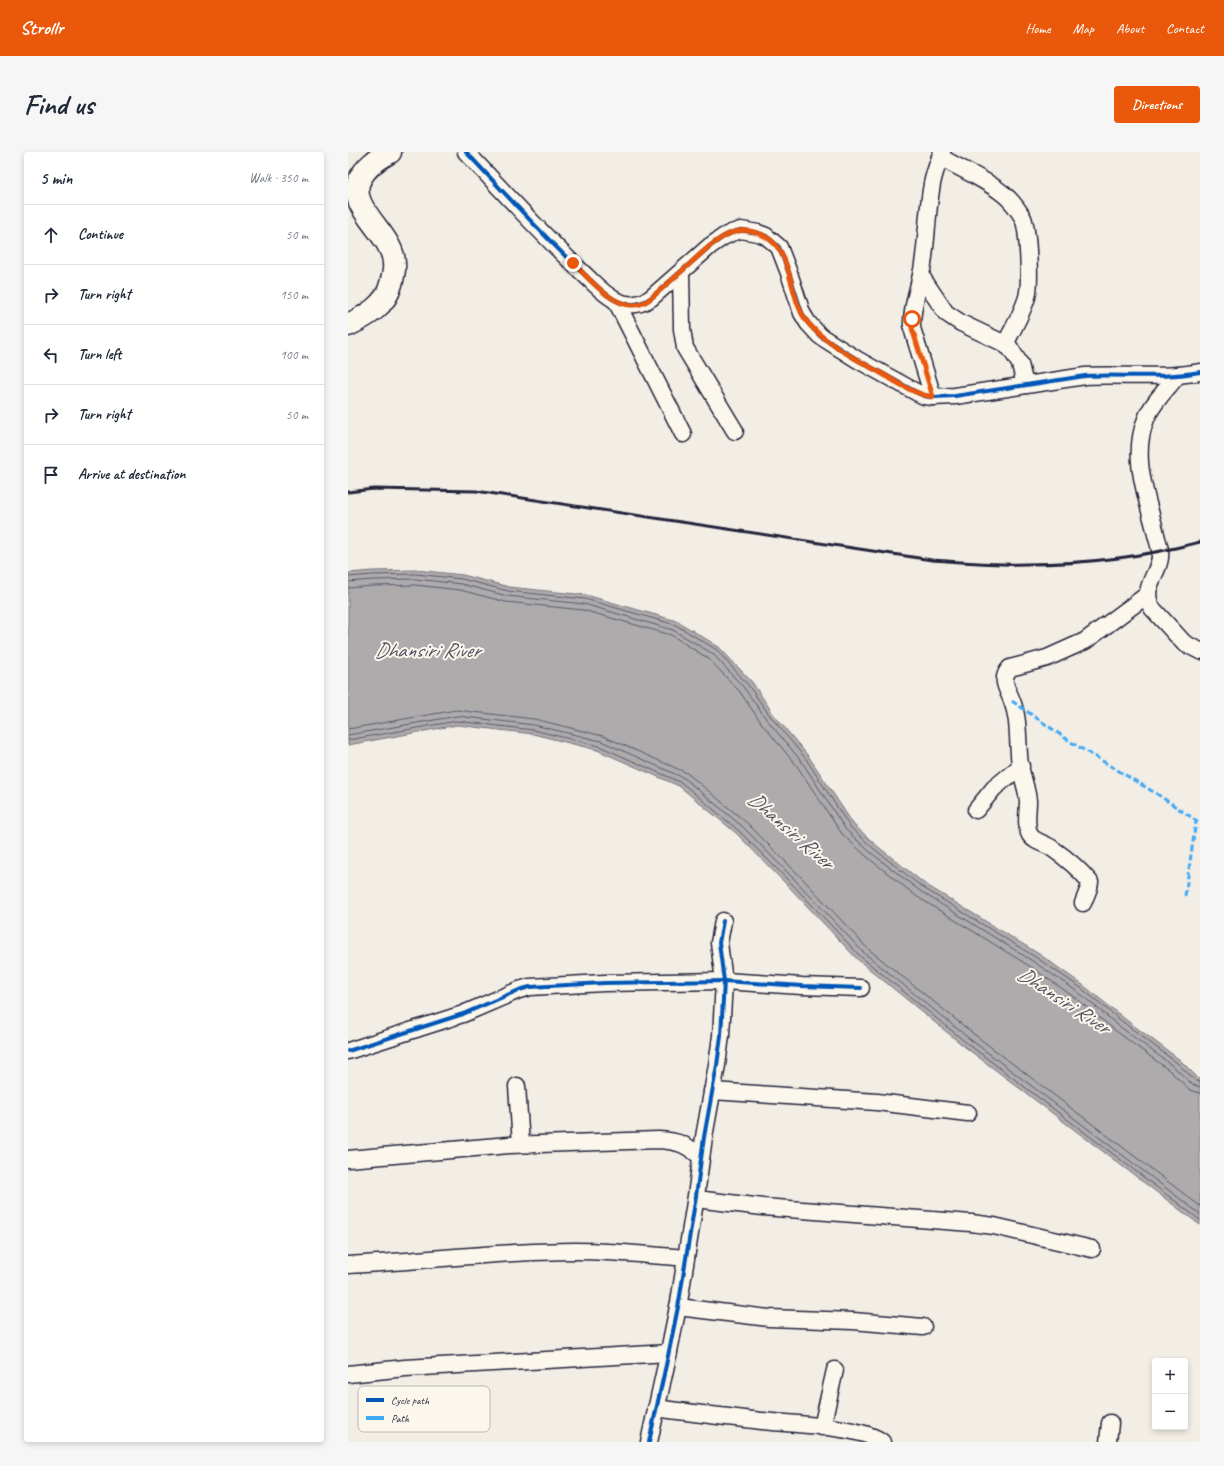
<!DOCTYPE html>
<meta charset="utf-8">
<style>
body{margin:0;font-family:Caveat,sans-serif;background:#f6f6f7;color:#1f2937}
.controls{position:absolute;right:12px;bottom:12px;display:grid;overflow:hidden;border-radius:4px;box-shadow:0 2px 6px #0003}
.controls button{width:36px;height:36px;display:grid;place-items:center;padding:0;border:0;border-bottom:1px solid #e0e1e3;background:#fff;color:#1f2937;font:20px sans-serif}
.stop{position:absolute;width:12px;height:12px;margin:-9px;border:3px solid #ea580c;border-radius:50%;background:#fff}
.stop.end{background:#ea580c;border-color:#fff;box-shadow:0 1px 4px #0008}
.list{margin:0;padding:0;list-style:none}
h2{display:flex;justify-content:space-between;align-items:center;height:52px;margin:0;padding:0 16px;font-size:17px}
h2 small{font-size:13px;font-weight:400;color:#747a83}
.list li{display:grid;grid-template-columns:26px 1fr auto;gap:12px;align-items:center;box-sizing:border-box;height:60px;padding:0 16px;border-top:1px solid #e0e1e3}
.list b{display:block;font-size:15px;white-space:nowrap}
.list em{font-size:13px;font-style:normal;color:#747a83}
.icon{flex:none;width:22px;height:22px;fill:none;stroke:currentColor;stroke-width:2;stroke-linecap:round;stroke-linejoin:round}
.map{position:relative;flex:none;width:852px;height:1290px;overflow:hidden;border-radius:4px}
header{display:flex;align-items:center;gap:24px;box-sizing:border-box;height:56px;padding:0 20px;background:#ea580c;color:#fff}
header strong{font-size:19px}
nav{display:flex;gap:22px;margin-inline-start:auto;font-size:14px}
.intro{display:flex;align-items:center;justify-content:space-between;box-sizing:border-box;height:96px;padding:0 24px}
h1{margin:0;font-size:28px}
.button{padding:10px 18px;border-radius:4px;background:#ea580c;color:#fff;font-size:14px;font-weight:700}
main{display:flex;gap:24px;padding:0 24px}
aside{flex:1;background:#fff;border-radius:4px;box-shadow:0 2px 6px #0003}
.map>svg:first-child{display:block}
.water{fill:#aeabad;stroke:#76747f}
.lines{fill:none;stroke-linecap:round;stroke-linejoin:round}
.shore{stroke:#5a5969;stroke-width:1}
.minor-casing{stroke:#22223b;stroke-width:19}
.highway-casing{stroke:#22223b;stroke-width:25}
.minor{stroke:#fbf7ec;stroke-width:16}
.highway{stroke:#fbf7ec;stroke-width:22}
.rail{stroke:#22223b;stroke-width:3}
.quiet{stroke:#3fa9f5;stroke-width:3;stroke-dasharray:6 3;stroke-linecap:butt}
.cycleway-casing{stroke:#fbf7ec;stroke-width:6}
.cycleway{stroke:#0057b8;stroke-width:4}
.route{stroke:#ea580c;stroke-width:5}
.labels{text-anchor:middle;stroke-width:4;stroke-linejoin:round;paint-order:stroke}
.water-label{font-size:21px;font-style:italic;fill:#535263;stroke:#fbf7ec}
.key{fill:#fbf7ec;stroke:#bab7b7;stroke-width:1}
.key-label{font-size:11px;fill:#22223b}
</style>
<header>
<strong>Strollr</strong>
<nav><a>Home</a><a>Map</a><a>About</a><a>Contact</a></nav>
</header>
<div class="intro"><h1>Find us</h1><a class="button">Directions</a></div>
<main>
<aside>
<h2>5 min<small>Walk · 350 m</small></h2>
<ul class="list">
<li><svg class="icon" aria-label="ahead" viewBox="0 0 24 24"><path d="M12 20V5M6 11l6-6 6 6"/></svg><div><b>Continue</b></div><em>50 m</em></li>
<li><svg class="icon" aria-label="right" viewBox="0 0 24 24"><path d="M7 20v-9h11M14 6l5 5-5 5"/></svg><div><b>Turn right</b></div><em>150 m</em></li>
<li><svg class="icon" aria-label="left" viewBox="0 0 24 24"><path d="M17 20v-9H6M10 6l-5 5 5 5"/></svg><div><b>Turn left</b></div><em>100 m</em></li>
<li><svg class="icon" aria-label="right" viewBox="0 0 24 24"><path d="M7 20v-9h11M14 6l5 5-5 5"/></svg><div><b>Turn right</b></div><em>50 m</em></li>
<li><svg class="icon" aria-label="arrive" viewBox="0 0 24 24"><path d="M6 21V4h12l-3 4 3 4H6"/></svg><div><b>Arrive at destination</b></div></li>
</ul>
</aside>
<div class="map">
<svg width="852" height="1290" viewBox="0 0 852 1290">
<rect width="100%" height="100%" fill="#f2eee5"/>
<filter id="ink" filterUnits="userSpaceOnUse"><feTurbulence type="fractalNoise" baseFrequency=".025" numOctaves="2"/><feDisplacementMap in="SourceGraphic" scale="8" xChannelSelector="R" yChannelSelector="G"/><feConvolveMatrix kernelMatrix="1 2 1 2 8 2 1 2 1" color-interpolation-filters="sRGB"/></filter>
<g filter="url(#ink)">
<polygon class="water" points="68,418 115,423 161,435 238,443 329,469 371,495 404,530 426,563 461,605 506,673 528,693 577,732 691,802 735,833 777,867 832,908 852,928 852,1073 617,895 509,807 443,737 388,681 331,634 249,598 185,582 109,573 0,593 0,421 24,419"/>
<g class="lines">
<g class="shore">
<polyline points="0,425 24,423 68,422 114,427 160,439 237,447 328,473 369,498 400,533 423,565 458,607 502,675 525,696 574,735 689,806 733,836 775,870 829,911 848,929 852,930"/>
<polyline points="0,430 24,428 68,427 113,432 159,444 236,452 325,478 365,502 396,536 419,568 454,610 498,678 522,700 572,739 686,810 730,840 771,874 826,915 845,933 852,935"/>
<polyline points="0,436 25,434 67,433 112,438 158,450 235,458 323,483 361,507 392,540 414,572 449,614 494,682 518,704 568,744 683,815 726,845 768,879 822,919 842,938 852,941"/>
<polyline points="0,577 108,558 186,567 255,584 339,621 399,671 454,726 519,796 627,883 852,1054"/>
<polyline points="0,583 109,564 186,573 253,589 336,626 395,675 449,730 515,800 623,888 852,1062"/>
<polyline points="0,588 109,569 185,578 251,594 334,631 391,679 446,734 512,804 620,892 852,1068"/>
</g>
<defs>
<g id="minor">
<path d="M 118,0 C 157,41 195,84 236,122 C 246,131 256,143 269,149 C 281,155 292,153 303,146 L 362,94 L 375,85 L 383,81 L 393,78 L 410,81 L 418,84 L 431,95 L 441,121 L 454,161 L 460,171 L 472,184 L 510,208 L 568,240 L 576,244 L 585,245 L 607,244 L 737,224 C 774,222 816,227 852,220"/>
<path d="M 592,5 C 613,17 643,30 660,46 C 666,52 671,59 675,66 C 680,78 683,131 679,145 C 674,162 665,177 657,192"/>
<polyline points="333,120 334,177 337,196 387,279"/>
<polyline points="573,124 598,161 613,171 653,190 662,196 672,212 677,233"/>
<polyline points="268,149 335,282"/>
<path d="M 830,223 C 819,237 804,251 798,267 C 783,304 798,342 807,378 C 808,384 811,392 812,398 C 815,420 791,434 804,456 L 836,491 L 852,499"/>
<path d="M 585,245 L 564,176 C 563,154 572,134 575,112 C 579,86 579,59 584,32 C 586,21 590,11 594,0"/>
<polyline points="628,658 646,636 673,614"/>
<path d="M 735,751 L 741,736 L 742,730 C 732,718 718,706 705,697 C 699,692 686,690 682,683 C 677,674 680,659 680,649 C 679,637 674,625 672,613 C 669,592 672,569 664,549 C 660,537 651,528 662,516 L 699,506 L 737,489 L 799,443"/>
<polyline points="0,899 115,862 171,838 182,835 256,831 376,829 454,834 513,836"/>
<polyline points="169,934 173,992"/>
<polyline points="364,939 529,950 620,961"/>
<path d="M 0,1007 L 161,993 L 310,988 C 330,989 338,992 353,1005"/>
<polyline points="348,1047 415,1055 623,1071 646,1074 744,1097"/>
<path d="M 0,1113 C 76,1109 151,1099 227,1099 C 264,1099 301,1103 338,1106"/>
<polyline points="330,1155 421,1166 505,1169 575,1175"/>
<polyline points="0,1222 57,1216 321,1201"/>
<path d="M 308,1256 C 343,1261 379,1265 414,1269 C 442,1272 514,1274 534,1290"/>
<polyline points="474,1275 487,1218"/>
<polyline points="301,1290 320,1204 331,1150 348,1044 356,985 369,913 373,884 376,829 371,791 375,769"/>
<polyline points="760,1290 762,1271"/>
</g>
<path id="highway" d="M 0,173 C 19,164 38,153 43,132 C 45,125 47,118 46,111 C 45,82 0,57 11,29 C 17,15 29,7 42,0"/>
</defs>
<use href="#minor" class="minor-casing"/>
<use href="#highway" class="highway-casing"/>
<use href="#minor" class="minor"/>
<use href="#highway" class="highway"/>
<path class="rail" d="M 0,340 L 26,337 L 128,339 L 584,408 C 615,410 647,413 678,412 C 736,412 795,405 852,390"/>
<g class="quiet">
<polyline points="664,549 726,592 809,642 852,671"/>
<polyline points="837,744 848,669"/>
</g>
<defs>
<g id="cycleway">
<path d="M 118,0 C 157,41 195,84 236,122 C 246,131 256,143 269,149 C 281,155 292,153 303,146 L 362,94 L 375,85 L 383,81 L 393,78 L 410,81 L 418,84 L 431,95 L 441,121 L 454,161 L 460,171 L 472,184 L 510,208 L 568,240 L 576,244 L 585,245 L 607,244 L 737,224 C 774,222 816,227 852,220"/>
<polyline points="0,899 115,862 171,838 182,835 256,831 376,829 454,834 513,836"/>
<polyline points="301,1290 320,1204 331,1150 348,1044 356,985 369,913 373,884 376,829 371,791 375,769"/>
</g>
</defs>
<use href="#cycleway" class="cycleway-casing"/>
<use href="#cycleway" class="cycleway"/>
</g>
</g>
<g class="lines" filter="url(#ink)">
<path class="route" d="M 225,111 C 240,125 264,155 286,153 C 292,153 298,150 303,146 C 317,134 332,121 346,108 C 357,98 369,87 383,81 C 390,78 399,78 406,80 C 449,90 437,145 461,172 C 479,193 510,208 533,221 C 550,231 566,242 585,245 L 564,176 L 564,167"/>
</g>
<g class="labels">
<g class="water-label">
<text x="79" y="505">Dhansiri River</text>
<text transform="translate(443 678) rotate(41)" y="7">Dhansiri River</text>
<text transform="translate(716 848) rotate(33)" y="7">Dhansiri River</text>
</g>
</g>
<rect x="10" y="1234" width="132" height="46" rx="6" class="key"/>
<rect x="18" y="1246" width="18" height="4" fill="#0057b8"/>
<rect x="18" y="1264" width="18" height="4" fill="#3fa9f5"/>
<g class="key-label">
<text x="43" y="1252">Cycle path</text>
<text x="43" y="1270">Path</text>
</g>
</svg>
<div class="controls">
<button>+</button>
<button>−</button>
</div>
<div class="stop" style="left:564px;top:167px"></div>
<div class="stop end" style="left:225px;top:111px"></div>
</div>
</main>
